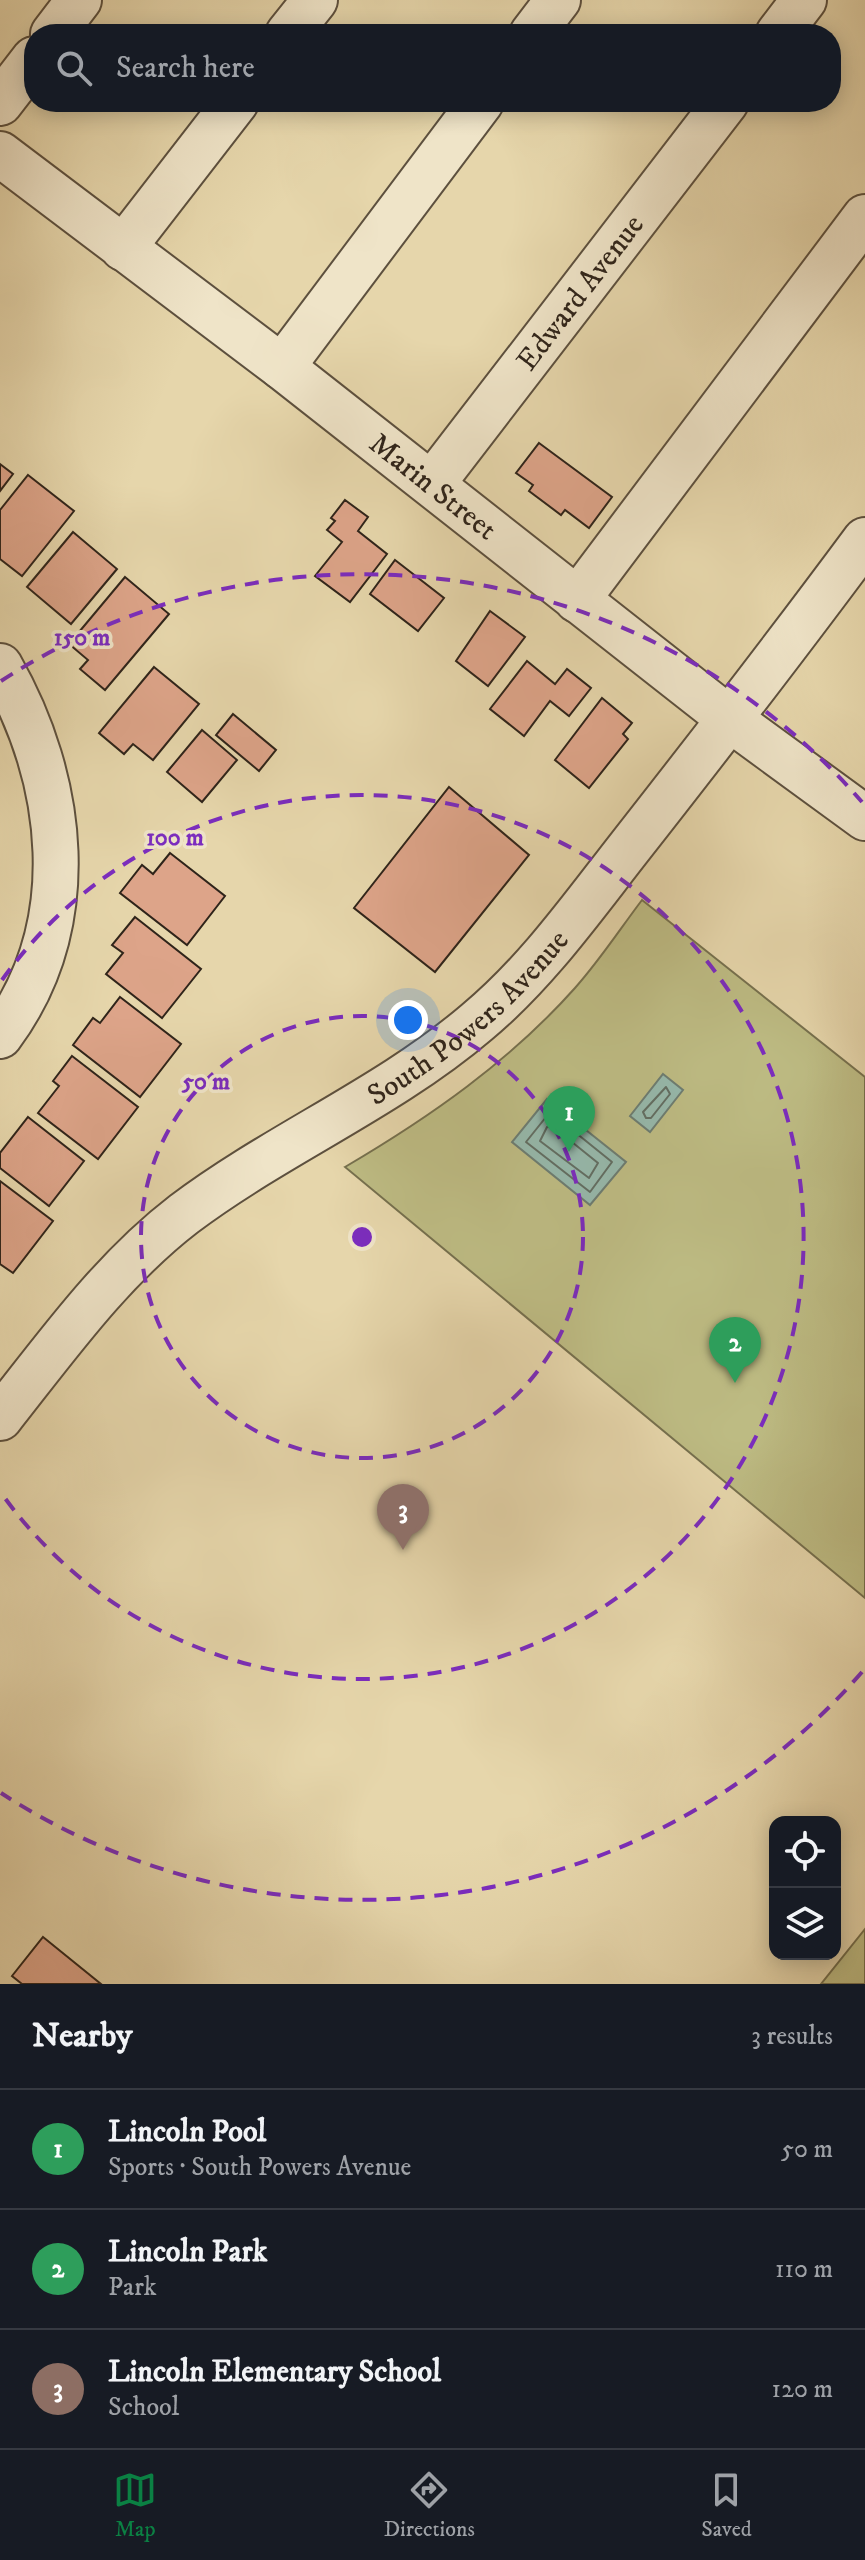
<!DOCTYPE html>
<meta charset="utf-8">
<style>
body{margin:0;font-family:"IM FELL DW Pica",serif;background:#20242c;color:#f1f3f6}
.controls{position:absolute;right:24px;bottom:24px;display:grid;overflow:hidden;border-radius:16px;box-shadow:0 4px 20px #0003}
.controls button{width:72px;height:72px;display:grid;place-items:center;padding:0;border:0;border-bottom:2px solid #363941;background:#171b24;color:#f1f3f6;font:40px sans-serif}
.you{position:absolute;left:408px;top:1020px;width:28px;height:28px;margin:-20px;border:6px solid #fff;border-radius:50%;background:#1a73e8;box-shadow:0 0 0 12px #1a73e833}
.badge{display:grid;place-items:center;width:52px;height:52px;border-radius:50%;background:#0b8043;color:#fff;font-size:26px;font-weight:700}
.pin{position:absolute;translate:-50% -66px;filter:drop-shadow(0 2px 4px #0008)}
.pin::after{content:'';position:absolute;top:42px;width:28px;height:24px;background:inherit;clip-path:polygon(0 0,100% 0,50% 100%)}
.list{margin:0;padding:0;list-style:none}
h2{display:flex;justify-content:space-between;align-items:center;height:104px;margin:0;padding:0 32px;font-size:34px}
h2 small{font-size:26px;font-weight:400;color:#9ea1a6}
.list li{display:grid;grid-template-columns:52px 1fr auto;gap:24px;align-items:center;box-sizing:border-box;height:120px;padding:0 32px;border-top:2px solid #363941}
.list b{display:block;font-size:30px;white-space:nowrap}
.list p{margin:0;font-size:26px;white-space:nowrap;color:#9ea1a6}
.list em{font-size:26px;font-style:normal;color:#9ea1a6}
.icon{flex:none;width:44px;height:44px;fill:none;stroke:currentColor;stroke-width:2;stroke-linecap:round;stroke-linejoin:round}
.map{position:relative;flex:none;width:865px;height:1984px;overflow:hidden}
.search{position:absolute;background:#171b24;box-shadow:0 4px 20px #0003;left:24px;right:24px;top:24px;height:88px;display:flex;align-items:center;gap:20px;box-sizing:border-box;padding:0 28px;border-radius:32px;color:#9ea1a6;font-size:30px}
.sheet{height:464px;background:#171b24}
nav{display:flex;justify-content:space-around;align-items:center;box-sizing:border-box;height:112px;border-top:2px solid #363941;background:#171b24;font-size:22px;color:#9ea1a6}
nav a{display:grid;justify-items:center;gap:4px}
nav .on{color:#0b8043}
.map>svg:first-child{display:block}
.green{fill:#bdbb83;stroke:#76704e;stroke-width:2}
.water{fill:#96b9ac;stroke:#6d7d72;stroke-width:2}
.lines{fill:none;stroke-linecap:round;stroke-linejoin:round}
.shore{stroke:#626e63;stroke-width:2}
.building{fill:#dda489;stroke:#2f241a;stroke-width:2}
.minor-casing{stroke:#5d503e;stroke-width:48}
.minor{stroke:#efe4c8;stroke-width:44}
.ring{fill:none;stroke:#7b2cbf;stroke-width:4;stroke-dasharray:14 10}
.labels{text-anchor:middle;stroke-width:7;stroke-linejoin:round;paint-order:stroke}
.street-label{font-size:30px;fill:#2f241a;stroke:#efe4c8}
.centre{fill:#7b2cbf;stroke:#efe4c8;stroke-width:4}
.ring-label{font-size:24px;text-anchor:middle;font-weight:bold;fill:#7b2cbf;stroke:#efe4c8;stroke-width:7;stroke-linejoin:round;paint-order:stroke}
</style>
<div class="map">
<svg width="865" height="1984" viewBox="0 0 865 1984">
<rect width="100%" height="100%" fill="#e6d6ab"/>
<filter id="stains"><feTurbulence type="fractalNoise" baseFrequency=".0025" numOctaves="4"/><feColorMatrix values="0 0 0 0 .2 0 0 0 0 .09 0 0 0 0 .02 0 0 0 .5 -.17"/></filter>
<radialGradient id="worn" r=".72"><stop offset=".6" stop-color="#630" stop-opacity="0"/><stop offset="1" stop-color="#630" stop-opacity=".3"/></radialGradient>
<g class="green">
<path d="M 642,900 L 865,1077 L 865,1598 L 345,1167 C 430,1117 509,1062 575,988 C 600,960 620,929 642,900 Z"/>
<polygon points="865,1929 865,1984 821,1984"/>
</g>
<g class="water">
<polygon points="663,1074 683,1090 650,1132 630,1116"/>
<polygon points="547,1099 626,1162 590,1205 512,1142"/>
</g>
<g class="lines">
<g class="shore">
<polygon points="666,1087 670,1094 651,1118 646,1118 643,1112"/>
<polygon points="550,1112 612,1162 590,1192 526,1142"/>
<polygon points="552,1126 598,1163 589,1178 540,1141 547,1127"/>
</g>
</g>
<g class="building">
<polygon points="539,443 612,497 589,528 565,510 561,515 529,491 533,485 516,473"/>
<polygon points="0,464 13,474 0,491"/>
<polygon points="28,475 74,511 22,576 0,559 0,510"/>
<polygon points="345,500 368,517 358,531 387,554 350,602 315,576 342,542 327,530 335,521 331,518"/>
<polygon points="73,532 117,569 71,624 27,587"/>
<polygon points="395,560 444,598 418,631 370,594"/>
<polygon points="125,577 169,614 105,690 80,669 88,660 69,644"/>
<polygon points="490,611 525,637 488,686 456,661"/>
<polygon points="527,661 555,684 567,669 591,688 569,716 550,701 524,736 490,709"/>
<polygon points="154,667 199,704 153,760 133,744 124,754 99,733"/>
<polygon points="602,698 632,723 623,734 628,739 589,788 555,760"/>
<polygon points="233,714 276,750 259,771 216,735"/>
<polygon points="202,730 237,760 202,802 167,772"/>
<polygon points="449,787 529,855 435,972 354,908"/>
<polygon points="170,853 225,896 187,945 120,893 142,865 153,874"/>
<polygon points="135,917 201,969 162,1018 106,974 123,953 112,945"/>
<polygon points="120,997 181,1044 140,1097 73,1045 93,1018 100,1023"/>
<polygon points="72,1056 138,1107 98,1159 38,1113 59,1086 53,1081"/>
<polygon points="28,1117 84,1161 49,1206 0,1168 0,1153"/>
<polygon points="0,1181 53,1221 13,1273 0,1264"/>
<polygon points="43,1937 101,1984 22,1984 12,1976"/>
</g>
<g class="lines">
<defs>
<g id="minor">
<polyline points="53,34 79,0"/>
<polyline points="288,34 315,0"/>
<polyline points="532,34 558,0"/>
<polyline points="778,34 804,0"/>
<polyline points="0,103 34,59"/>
<path id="s1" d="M 0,154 L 282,367 L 731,720 L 865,818"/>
<polyline points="123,248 236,102"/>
<polyline points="282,367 481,102"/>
<path id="s2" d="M 432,484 L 726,102"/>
<polyline points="577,600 865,217"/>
<path d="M 0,666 C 65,780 83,924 0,1036"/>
<path id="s3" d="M 0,1418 C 57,1346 111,1270 184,1214 C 277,1144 388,1098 477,1022 C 536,973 582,908 629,848 C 709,746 788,644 865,540"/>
</g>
</defs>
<use href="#minor" class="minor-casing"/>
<use href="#minor" class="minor"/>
</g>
<g class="ring">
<circle cx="362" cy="1237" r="221"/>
<path d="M2 980A442 442 0 1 1 2 1494"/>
<path d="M862 1672A663 663 0 0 1 1 1793M1 681A663 663 0 0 1 862 802"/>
</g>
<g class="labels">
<g class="street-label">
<text dy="10" stroke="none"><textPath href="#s2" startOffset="242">Edward Avenue</textPath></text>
<text dy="10" stroke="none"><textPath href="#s1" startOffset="546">Marin Street</textPath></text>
<text dy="10" stroke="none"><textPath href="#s3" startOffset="622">South Powers Avenue</textPath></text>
</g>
</g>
<circle cx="362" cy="1237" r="12" class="centre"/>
<g class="ring-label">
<text x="82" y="645">150 m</text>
<text x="175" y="845">100 m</text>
<text x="206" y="1089">50 m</text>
</g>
<rect width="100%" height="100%" filter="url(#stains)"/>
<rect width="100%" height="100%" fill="url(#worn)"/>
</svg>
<div class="controls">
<button><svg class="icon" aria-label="locate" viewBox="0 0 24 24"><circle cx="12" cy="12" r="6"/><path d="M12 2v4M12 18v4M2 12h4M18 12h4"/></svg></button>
<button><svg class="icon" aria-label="layers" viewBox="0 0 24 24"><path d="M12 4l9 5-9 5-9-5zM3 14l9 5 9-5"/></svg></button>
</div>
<div class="you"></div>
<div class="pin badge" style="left:569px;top:1152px;background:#2e9e5b">1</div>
<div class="pin badge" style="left:735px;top:1383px;background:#2e9e5b">2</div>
<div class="pin badge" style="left:403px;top:1550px;background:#8d6e63">3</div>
<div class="search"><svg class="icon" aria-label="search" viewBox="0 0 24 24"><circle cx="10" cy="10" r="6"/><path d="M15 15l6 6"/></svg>Search here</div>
</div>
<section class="sheet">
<h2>Nearby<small>3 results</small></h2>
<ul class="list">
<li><span class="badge" style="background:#2e9e5b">1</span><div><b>Lincoln Pool</b><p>Sports · South Powers Avenue</p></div><em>50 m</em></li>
<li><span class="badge" style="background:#2e9e5b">2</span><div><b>Lincoln Park</b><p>Park</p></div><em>110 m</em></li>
<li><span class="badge" style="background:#8d6e63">3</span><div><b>Lincoln Elementary School</b><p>School</p></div><em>120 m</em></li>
</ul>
</section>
<nav>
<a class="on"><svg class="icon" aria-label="map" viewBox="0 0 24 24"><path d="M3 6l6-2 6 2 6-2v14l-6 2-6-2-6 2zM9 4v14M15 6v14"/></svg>Map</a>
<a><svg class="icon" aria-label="directions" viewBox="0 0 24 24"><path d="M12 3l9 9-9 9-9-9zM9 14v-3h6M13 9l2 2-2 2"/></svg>Directions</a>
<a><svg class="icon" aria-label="saved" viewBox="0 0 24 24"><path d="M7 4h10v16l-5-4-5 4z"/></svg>Saved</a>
</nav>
